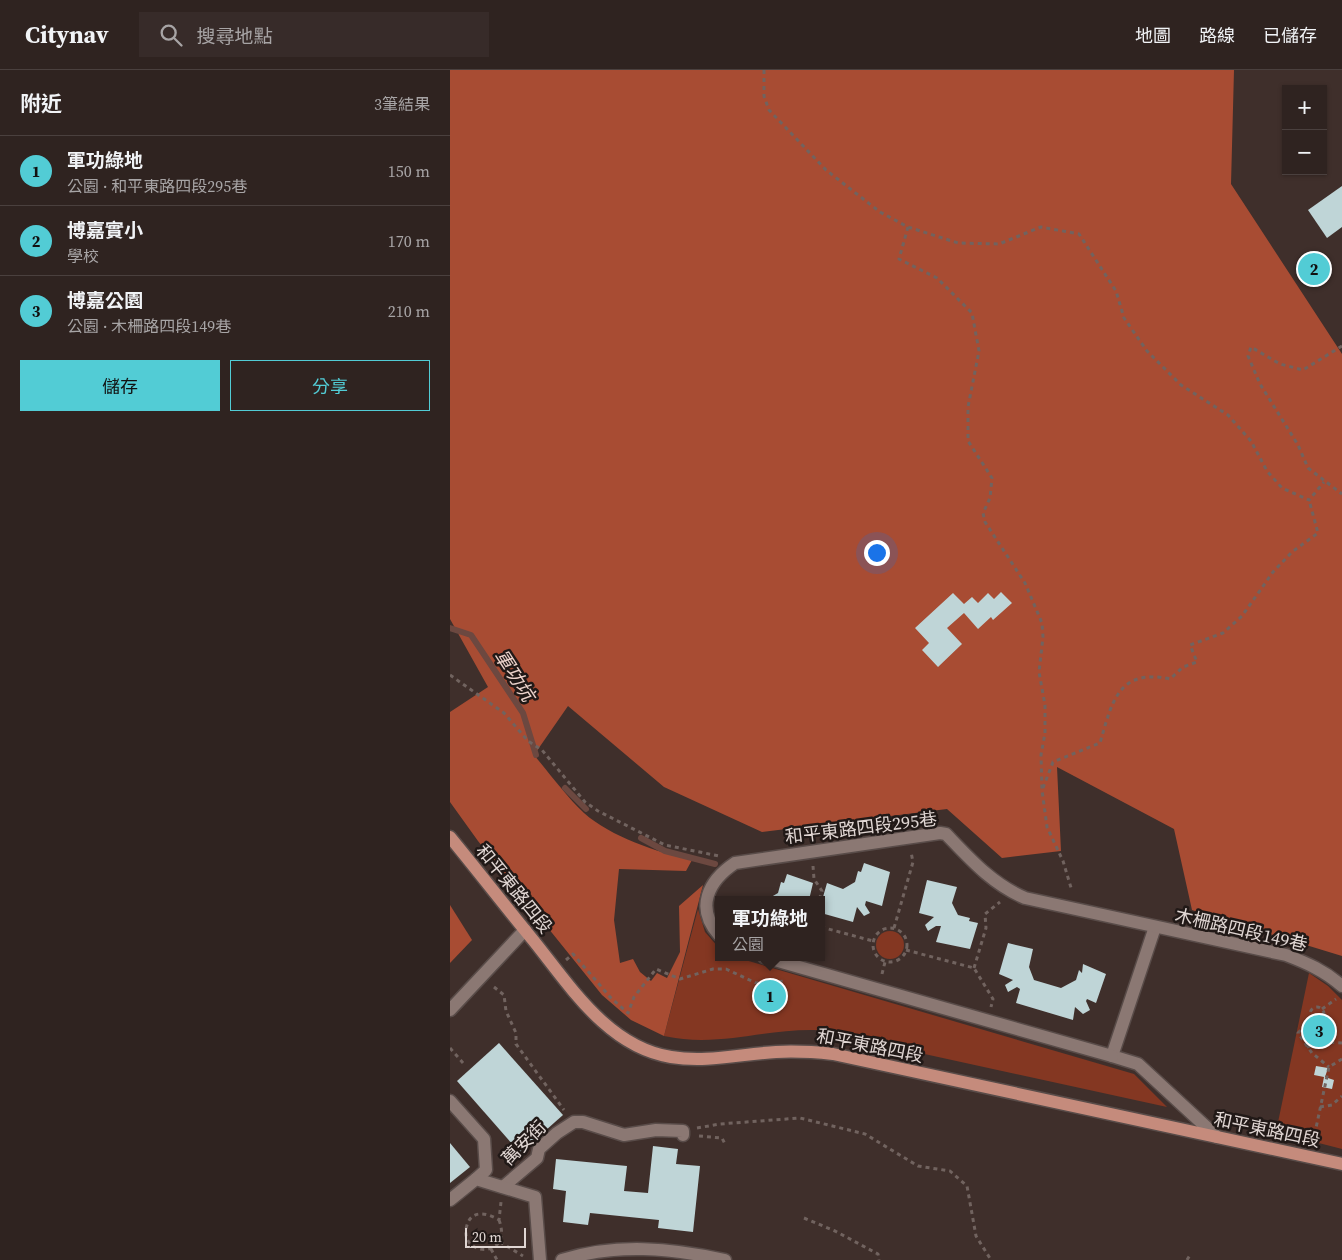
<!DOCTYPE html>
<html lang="zh-TW">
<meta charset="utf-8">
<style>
body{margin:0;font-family:"Source Serif 4","Noto Sans TC",serif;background:#372b29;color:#f1f3f6}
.controls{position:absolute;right:15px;top:15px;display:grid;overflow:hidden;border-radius:0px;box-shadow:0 1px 4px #0004}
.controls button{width:45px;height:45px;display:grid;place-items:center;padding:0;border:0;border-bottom:1px solid #4a403e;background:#2f2320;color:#f1f3f6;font:25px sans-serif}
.scale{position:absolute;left:15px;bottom:12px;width:61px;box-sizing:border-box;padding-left:5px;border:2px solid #e0d6d3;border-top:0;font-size:14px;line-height:18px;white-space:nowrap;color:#e0d6d3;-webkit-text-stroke:4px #211917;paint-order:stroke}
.you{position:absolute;left:426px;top:482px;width:18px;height:18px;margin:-12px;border:4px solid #fff;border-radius:50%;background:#1a73e8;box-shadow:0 0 0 8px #1a73e833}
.badge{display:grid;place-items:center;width:32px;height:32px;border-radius:50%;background:#52ccd5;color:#111;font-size:16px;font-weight:700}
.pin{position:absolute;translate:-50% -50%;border:2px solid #fff;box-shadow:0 1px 5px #0006}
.popup{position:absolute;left:265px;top:826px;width:110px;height:65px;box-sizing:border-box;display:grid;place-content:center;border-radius:0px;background:#2f2320;filter:drop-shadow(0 1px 4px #0005);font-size:16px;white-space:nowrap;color:#a7a4a5}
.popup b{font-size:19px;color:#f1f3f6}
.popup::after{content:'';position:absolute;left:50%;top:100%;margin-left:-10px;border:10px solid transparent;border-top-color:#2f2320}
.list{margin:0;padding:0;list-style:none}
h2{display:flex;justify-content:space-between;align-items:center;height:65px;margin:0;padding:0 20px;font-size:21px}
h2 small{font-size:16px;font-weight:400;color:#a7a4a5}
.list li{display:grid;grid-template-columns:32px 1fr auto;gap:15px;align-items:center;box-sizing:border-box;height:70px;padding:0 20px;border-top:1px solid #4a403e}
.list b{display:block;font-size:19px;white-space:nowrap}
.list p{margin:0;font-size:16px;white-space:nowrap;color:#a7a4a5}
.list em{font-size:16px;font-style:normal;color:#a7a4a5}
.actions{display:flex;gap:10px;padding:15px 20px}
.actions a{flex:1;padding:11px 0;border:1px solid #52ccd5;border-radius:0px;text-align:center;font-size:18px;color:#52ccd5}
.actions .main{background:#52ccd5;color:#111}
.icon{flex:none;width:28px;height:28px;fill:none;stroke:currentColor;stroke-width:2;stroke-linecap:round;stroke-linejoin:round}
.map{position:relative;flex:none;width:892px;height:1190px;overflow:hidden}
header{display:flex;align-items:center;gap:30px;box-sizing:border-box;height:70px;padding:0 25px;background:#2f2320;border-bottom:1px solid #4a403e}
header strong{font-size:24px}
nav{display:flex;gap:28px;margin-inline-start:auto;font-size:18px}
.search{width:350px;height:45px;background:#372b29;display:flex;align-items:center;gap:12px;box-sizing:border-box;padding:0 18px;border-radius:0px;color:#a7a4a5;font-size:19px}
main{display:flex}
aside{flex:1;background:#2f2320}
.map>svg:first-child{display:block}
.green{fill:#843722}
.forest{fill:#a84c33}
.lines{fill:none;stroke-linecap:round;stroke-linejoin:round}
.stream{stroke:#6c4840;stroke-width:6}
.building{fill:#bfd5d7}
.minor-casing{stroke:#594c49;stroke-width:15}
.major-casing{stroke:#594c49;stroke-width:15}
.path{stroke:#71635f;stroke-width:3;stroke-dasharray:4 4;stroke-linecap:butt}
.minor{stroke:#8b7873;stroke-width:12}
.major{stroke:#c58b7c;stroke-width:12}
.labels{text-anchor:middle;stroke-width:5;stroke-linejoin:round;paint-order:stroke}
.street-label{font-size:18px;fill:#e0d6d3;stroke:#211917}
.water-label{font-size:19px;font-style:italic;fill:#edd3cb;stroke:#211917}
</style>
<header>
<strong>Citynav</strong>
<div class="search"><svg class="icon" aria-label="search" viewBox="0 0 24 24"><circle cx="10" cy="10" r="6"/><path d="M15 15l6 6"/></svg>搜尋地點</div>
<nav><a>地圖</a><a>路線</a><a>已儲存</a></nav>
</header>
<main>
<aside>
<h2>附近<small>3筆結果</small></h2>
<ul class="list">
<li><span class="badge">1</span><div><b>軍功綠地</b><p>公園 · 和平東路四段295巷</p></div><em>150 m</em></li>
<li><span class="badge">2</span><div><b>博嘉實小</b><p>學校</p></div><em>170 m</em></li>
<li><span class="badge">3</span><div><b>博嘉公園</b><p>公園 · 木柵路四段149巷</p></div><em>210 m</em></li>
</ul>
<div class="actions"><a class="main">儲存</a><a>分享</a></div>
</aside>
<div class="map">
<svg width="892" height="1190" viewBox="0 0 892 1190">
<rect width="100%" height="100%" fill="#3f2f2b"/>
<g class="green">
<path d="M 248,839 L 255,862 L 269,878 L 269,887 L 285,887 L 684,1004 L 717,1037 L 365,960 C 312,959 268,978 214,966 Z"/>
<circle cx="440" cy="875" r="14"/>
<polygon points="859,903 878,916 892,930 892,1079 826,1062"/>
</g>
<g class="forest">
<path d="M 0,0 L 784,0 L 781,114 L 892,284 L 892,886 L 742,840 L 724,759 L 607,697 L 611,781 L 552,788 L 497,739 L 312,762 L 214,717 L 118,636 L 84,685 C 100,704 116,726 134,743 C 161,767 207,782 242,790 L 236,801 L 169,799 L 164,850 L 170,893 L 183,889 L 190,902 L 201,911 L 207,903 L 217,908 L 230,882 L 229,836 L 253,815 L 214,966 L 181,950 L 152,925 L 28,771 L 0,732 L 0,642 L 38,617 L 0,549 Z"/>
<polygon points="0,835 22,870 0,893"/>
</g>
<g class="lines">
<g class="stream">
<polyline points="0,558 21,565 73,643 86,685"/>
<polyline points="115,718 136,739"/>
<polyline points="191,768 215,781 265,794"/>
</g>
</g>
<g class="building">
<polygon points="892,116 892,157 877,168 858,140"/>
<polygon points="551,522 562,533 543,550 541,547 528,559 514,543 497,558 512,574 488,597 472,580 479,573 465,558 503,523 514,534 522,527 528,533 538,523 544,529"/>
<polygon points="414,793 440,802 432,836 416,831 415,835 420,843 414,846 407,837 403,852 371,843 371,834 377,813 393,819 405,812 408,801 411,802"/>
<polygon points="337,804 363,813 359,830 316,830 328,823 331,812 334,813"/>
<polygon points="477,810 507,817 502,833 508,845 520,848 519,851 528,853 520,879 486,872 491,856 486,856 478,861 475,855 484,847 469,843"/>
<polygon points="558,873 583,879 579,897 584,910 611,918 626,910 629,900 632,903 633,894 656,904 646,933 637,929 636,931 640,940 633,944 625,937 623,950 566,933 570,919 567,917 558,922 555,915 563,910 549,904"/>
<polygon points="49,973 113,1045 70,1083 7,1011"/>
<polygon points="866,996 878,998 875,1007 884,1010 882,1019 872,1017 874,1007 864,1005"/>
<polygon points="0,1073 20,1097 0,1113"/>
<polygon points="203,1076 228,1079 226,1094 250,1096 243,1162 208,1158 209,1150 140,1143 138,1155 113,1152 116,1121 103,1119 106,1089 177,1096 174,1121 198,1123"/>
</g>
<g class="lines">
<defs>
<g id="minor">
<polyline points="705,857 662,986 688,994 767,1067"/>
<path d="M 269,865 C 245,838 258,811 285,793 L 490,763 L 496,764 C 520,789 542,814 575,828 L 836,885 C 857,893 875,901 892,916"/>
<polyline points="314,887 662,986"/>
<polyline points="0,940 75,860"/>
<polyline points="0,1031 34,1069 36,1100 26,1109"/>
<polyline points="53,1117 87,1088 89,1079 107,1063 124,1052 133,1052 174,1065 206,1060 233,1061 233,1065"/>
<polyline points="0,1130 26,1109 85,1127 90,1190"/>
<path d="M 112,1190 C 166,1173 221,1178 275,1190"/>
</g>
<path id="major" d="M 0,767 C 28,801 55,836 83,870 C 120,916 158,977 221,987 C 257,993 290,984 326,982 C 345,981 364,982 383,984 L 892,1094"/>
</defs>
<use href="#minor" class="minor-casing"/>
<use href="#major" class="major-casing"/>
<g class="path">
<polyline points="314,0 314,26 319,40 376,100 430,142 458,157 508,173 549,174 591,157 629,164 666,221 674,248 697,281 731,315 778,345 801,371 817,401 832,418 859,430 874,412"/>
<polyline points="458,157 449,189 487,208 522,243 529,281 518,337 518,371 542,408 540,428 533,443 535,452 575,513 592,553 593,567 589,602 595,635 595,663 591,685 592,720 597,757 613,791 622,821"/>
<polyline points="892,276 853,300 830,294 801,277 798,286 810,314 848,375 858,398 892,424"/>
<polyline points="0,605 54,643 78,671 92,680 135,732 148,741 215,775 269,786"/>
<path d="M 593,718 L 603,692 L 650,673 C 662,632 668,598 720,609 L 733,597 L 747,592 L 740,575 L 773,563 L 792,546 L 823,502 L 842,482 L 868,463 L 859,430"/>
<polyline points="363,796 364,809 372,821 369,830"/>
<polyline points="371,857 423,871"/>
<circle cx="440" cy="875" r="17"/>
<polyline points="444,858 463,792 461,782"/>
<polyline points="456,880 524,898 543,929 541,937"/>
<polyline points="116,890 123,884 161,928 178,943 184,927 206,899 230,909 263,899 276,899 306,913 336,911"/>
<polyline points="524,898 536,858 535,844 550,832"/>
<polyline points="432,904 435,892"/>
<polyline points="44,917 54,925 56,941 66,963 66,974 114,1040"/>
<circle cx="867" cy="944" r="7"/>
<polyline points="872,939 886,929"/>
<polyline points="862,949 848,963 862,983 879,997"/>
<polyline points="857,977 874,972 892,973"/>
<polyline points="0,978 13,993"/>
<polyline points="870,1037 882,1035 892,1026"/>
<polyline points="247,1058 270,1054 350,1048 415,1064 468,1096 500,1101 517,1116 526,1166 541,1190"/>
<polyline points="249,1066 272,1068 275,1074"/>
<polyline points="863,1072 879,997 892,989"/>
<polyline points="354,1148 385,1161 428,1184 429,1190"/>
<path d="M 49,1150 C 64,1190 7,1187 17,1155 C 22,1139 38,1143 49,1150 L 51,1132"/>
<polyline points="50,1172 73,1186"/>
<polyline points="41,1179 47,1190"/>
<polyline points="737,1190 740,1185"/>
</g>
<use href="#minor" class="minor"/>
<use href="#major" class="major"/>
</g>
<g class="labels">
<g class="street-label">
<text transform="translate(411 758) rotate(-7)" y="6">和平東路四段295巷</text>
<text transform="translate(64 819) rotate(51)" y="6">和平東路四段</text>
<text transform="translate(791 860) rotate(13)" y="6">木柵路四段149巷</text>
<text transform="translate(420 976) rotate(11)" y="6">和平東路四段</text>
<text transform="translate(817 1060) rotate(12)" y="6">和平東路四段</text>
<text transform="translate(74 1073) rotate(-45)" y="6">萬安街</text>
</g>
<g class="water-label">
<text transform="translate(65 605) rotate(57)" y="7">軍功坑</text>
</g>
</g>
</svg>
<div class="controls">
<button>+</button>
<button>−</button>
</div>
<div class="scale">20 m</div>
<div class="you"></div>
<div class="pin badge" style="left:320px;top:926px">1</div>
<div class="popup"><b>軍功綠地</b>公園</div>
<div class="pin badge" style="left:864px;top:199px">2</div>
<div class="pin badge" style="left:869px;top:961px">3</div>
</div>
</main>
